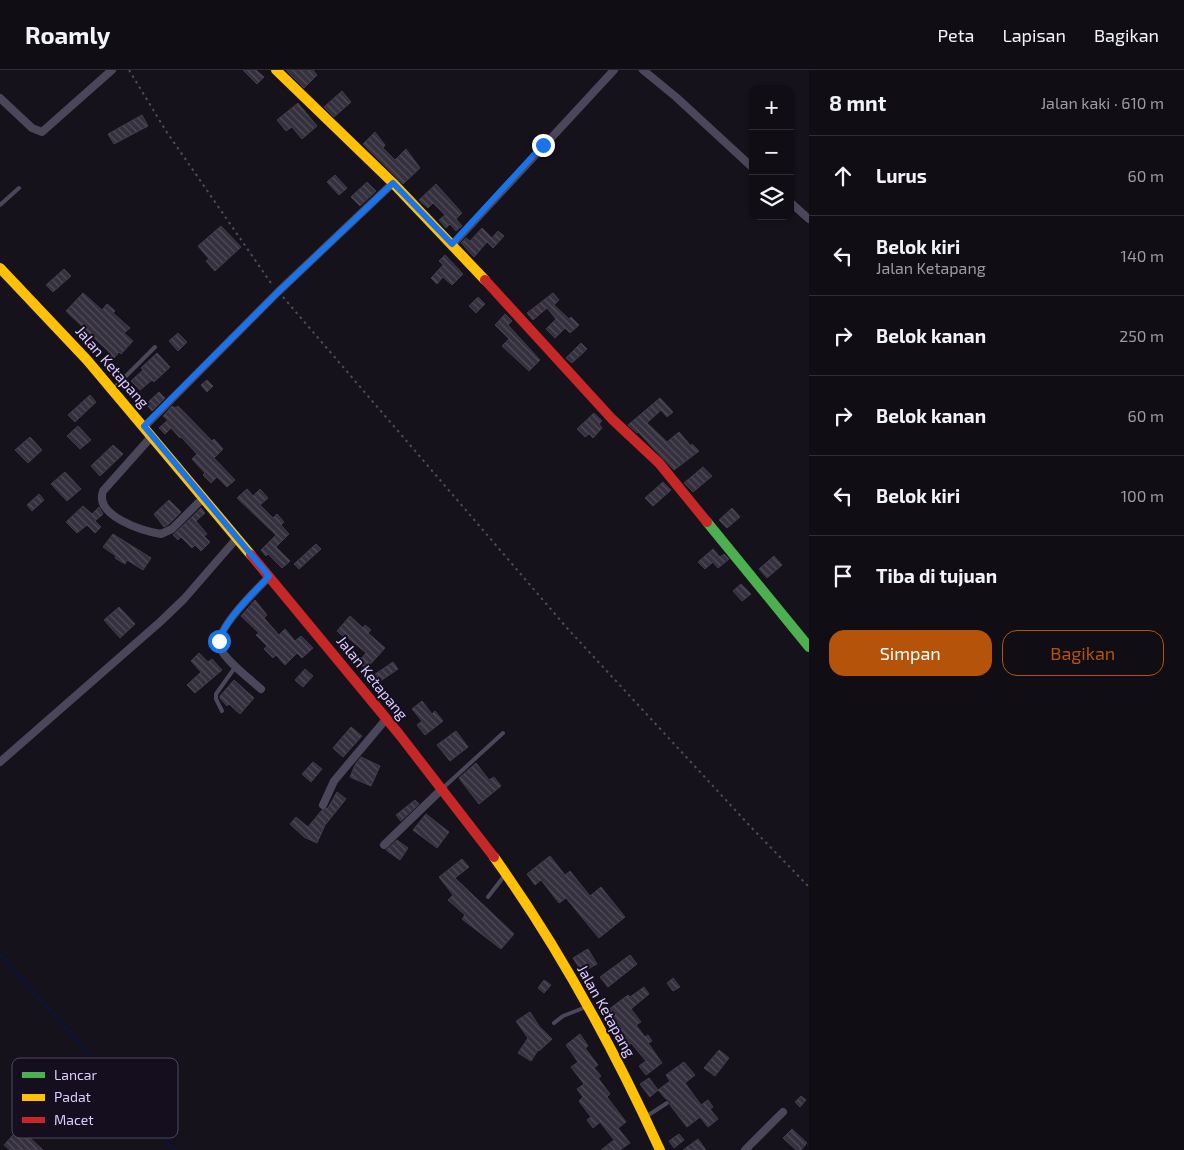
<!DOCTYPE html>
<html lang="id">
<meta charset="utf-8">
<style>
body{margin:0;font-family:"Exo 2",sans-serif;background:#19171d;color:#f1f3f6}
.controls{position:absolute;right:15px;top:15px;display:grid;overflow:hidden;border-radius:10px;box-shadow:0 1px 4px #0004}
.controls button{width:45px;height:45px;display:grid;place-items:center;padding:0;border:0;border-bottom:1px solid #302e34;background:#100e14;color:#f1f3f6;font:25px sans-serif}
.stop{position:absolute;width:15px;height:15px;margin:-11px;border:4px solid #1a73e8;border-radius:50%;background:#fff}
.stop.end{background:#1a73e8;border-color:#fff;box-shadow:0 1px 5px #0008}
.list{margin:0;padding:0;list-style:none}
h2{display:flex;justify-content:space-between;align-items:center;height:65px;margin:0;padding:0 20px;font-size:21px}
h2 small{font-size:16px;font-weight:400;color:#9c9ca0}
.list li{display:grid;grid-template-columns:32px 1fr auto;gap:15px;align-items:center;box-sizing:border-box;height:80px;padding:0 20px;border-top:1px solid #302e34}
.list b{display:block;font-size:19px;white-space:nowrap}
.list p{margin:0;font-size:16px;white-space:nowrap;color:#9c9ca0}
.list em{font-size:16px;font-style:normal;color:#9c9ca0}
.actions{display:flex;gap:10px;padding:15px 20px}
.actions a{flex:1;padding:11px 0;border:1px solid #b45309;border-radius:15px;text-align:center;font-size:18px;color:#b45309}
.actions .main{background:#b45309;color:#fff}
.icon{flex:none;width:28px;height:28px;fill:none;stroke:currentColor;stroke-width:2;stroke-linecap:round;stroke-linejoin:round}
.map{position:relative;flex:none;width:809px;height:1080px;overflow:hidden}
header{display:flex;align-items:center;gap:30px;box-sizing:border-box;height:70px;padding:0 25px;background:#100e14;border-bottom:1px solid #302e34}
header strong{font-size:24px}
nav{display:flex;gap:28px;margin-inline-start:auto;font-size:18px}
main{display:flex}
aside{flex:1;background:#100e14}
.map>svg:first-child{display:block}
.lines{fill:none;stroke-linecap:round;stroke-linejoin:round}
.stream{stroke:#0d1437;stroke-width:2.5}
.building{fill:url(#building-back-hatch);stroke:#433c4e}
.path{stroke:#474e5c;stroke-width:2;stroke-dasharray:2.5 4;stroke-linecap:butt}
.lane{stroke:#4b475b;stroke-width:4}
.street{stroke:#4b475b;stroke-width:8}
.fast{stroke:#4caf50;stroke-width:10}
.slow{stroke:#ffc107;stroke-width:10}
.jam{stroke:#c62828;stroke-width:10}
.route{stroke:#1a73e8;stroke-width:6}
.labels{text-anchor:middle;stroke-width:4;stroke-linejoin:round;paint-order:stroke}
.street-label{font-size:15px;fill:#dccefc;stroke:#140e1f}
.key{fill:#140e1f;stroke:#504861;stroke-width:1}
.key-label{font-size:14px;fill:#dccefc}
</style>
<header>
<strong>Roamly</strong>
<nav><a>Peta</a><a>Lapisan</a><a>Bagikan</a></nav>
</header>
<main>
<div class="map">
<svg width="809" height="1080" viewBox="0 0 809 1080">
<defs>
<pattern id="building-back-hatch" width="6" height="6" patternUnits="userSpaceOnUse" patternTransform="scale(1.25)"><rect width="6" height="6" fill="#35303d"/><path d="M-1 5l2 2M0 0l6 6M5-1l2 2" fill="none" stroke="#524d5a"/></pattern>
</defs>
<rect width="100%" height="100%" fill="#15121b"/>
<g class="lines">
<polyline class="stream" points="0,884 174,1080"/>
</g>
<g class="building">
<polygon points="243,0 256,0 264,7 257,14"/>
<polygon points="286,0 313,0 317,5 304,18"/>
<polygon points="342,21 351,32 334,47 324,37"/>
<polygon points="298,33 317,56 302,69 292,57 286,61 277,50"/>
<polygon points="142,45 148,56 114,74 108,64"/>
<polygon points="375,62 385,75 383,78 395,90 406,79 420,98 403,114 363,74"/>
<polygon points="335,105 347,118 339,125 327,112"/>
<polygon points="367,112 376,121 360,136 351,127"/>
<polygon points="436,114 462,143 456,149 462,156 456,161 450,154 446,158 439,150 445,145 433,133 428,138 419,130"/>
<polygon points="221,156 241,177 215,201 206,191 209,189 198,176"/>
<polygon points="482,158 492,168 498,161 504,166 493,178 487,172 474,187 461,173 466,168 470,171"/>
<polygon points="445,185 463,204 452,215 443,207 437,214 431,208 443,195 439,191"/>
<polygon points="64,199 71,206 53,222 46,215"/>
<polygon points="83,223 102,240 107,234 115,241 113,243 130,258 124,263 133,271 121,284 119,282 109,294 103,289 109,282 66,241"/>
<polygon points="553,223 559,230 554,235 569,249 571,247 579,255 570,263 565,258 555,268 546,259 556,249 547,238 533,250 527,243"/>
<polygon points="478,227 485,234 476,243 469,236"/>
<polygon points="505,244 512,251 508,255 540,290 529,301 502,276 509,269 495,255"/>
<polygon points="178,263 187,272 178,281 169,271"/>
<polygon points="581,273 587,279 572,293 566,288"/>
<polygon points="157,283 170,297 154,312 152,310 140,320 131,311 143,300 141,298"/>
<polygon points="207,310 213,316 207,322 201,315"/>
<polygon points="159,322 165,328 152,341 146,334"/>
<polygon points="90,325 96,332 75,352 68,345"/>
<polygon points="140,325 145,330 139,335 134,330"/>
<polygon points="660,328 673,342 667,347 661,340 647,353 667,372 679,362 691,376 692,374 699,381 674,400 638,362 637,363 628,355"/>
<polygon points="172,336 175,338 178,336 212,371 214,369 223,379 214,388 235,410 227,417 217,407 211,413 203,405 205,403 192,389 197,384 181,367 180,368 171,358 165,364 159,358 168,350 163,346"/>
<polygon points="594,343 602,351 599,354 602,358 593,368 589,364 585,367 577,359"/>
<polygon points="78,356 91,370 80,379 67,366"/>
<polygon points="30,367 42,380 28,393 15,380"/>
<polygon points="113,375 123,384 100,406 91,396"/>
<polygon points="703,397 712,406 693,422 684,413"/>
<polygon points="65,402 81,419 67,431 51,414"/>
<polygon points="663,412 671,420 653,436 645,428"/>
<polygon points="247,419 253,426 260,419 268,428 260,435 273,448 277,444 284,452 281,455 289,464 276,477 290,491 282,498 268,484 266,486 261,480 276,465 237,428"/>
<polygon points="39,424 44,430 32,441 27,435"/>
<polygon points="169,430 181,442 169,454 164,457 154,444"/>
<polygon points="83,436 92,444 99,437 103,444 95,451 101,457 95,463 87,455 77,463 66,452"/>
<polygon points="201,438 205,443 196,451 207,464 204,466 210,472 201,481 195,475 192,478 181,467 178,470 173,465"/>
<polygon points="732,438 740,447 727,458 719,450"/>
<polygon points="113,464 151,488 143,500 127,490 125,494 115,488 116,486 103,477"/>
<polygon points="316,474 321,479 299,499 294,494"/>
<polygon points="713,479 720,487 724,484 729,489 718,498 713,492 705,499 698,492"/>
<polygon points="774,486 782,495 767,508 759,499"/>
<polygon points="741,514 751,524 742,531 733,521"/>
<polygon points="255,530 267,545 264,548 279,565 285,559 295,571 301,566 313,578 302,588 297,583 285,595 276,585 273,588 264,579 267,576 256,565 259,563 241,546"/>
<polygon points="119,537 135,554 120,568 104,550"/>
<polygon points="350,546 363,558 365,555 371,560 368,563 385,578 366,599 358,592 366,583 346,566 345,568 337,561"/>
<polygon points="199,583 208,592 212,589 222,600 195,623 187,615 201,602 191,591"/>
<polygon points="393,592 398,599 379,612 374,605"/>
<polygon points="305,599 313,606 303,617 295,610"/>
<polygon points="234,610 254,628 240,644 229,634 227,636 220,628 220,626"/>
<polygon points="422,631 432,644 435,641 443,651 425,665 417,655 422,651 412,639"/>
<polygon points="351,657 362,666 343,687 333,678"/>
<polygon points="456,661 468,677 450,691 437,675"/>
<polygon points="361,687 380,696 371,716 350,707 355,695"/>
<polygon points="313,692 322,699 311,712 302,704"/>
<polygon points="476,693 489,710 494,707 501,716 479,734 459,708"/>
<polygon points="337,722 346,729 325,755 317,773 304,767 290,754 296,747 308,757 322,740 328,738"/>
<polygon points="415,730 419,734 401,751 396,745"/>
<polygon points="426,744 449,762 437,778 413,760"/>
<polygon points="397,770 408,778 400,790 386,780"/>
<polygon points="550,786 565,805 570,801 590,826 601,817 625,847 599,868 566,828 559,833 541,810 535,815 527,804"/>
<polygon points="462,789 469,797 455,808 514,864 501,879 462,849 465,845 448,830 453,825 439,807"/>
<polygon points="588,879 597,894 582,902 573,888"/>
<polygon points="630,885 637,894 608,917 600,907"/>
<polygon points="673,908 680,917 673,921 667,913"/>
<polygon points="544,910 551,915 544,923 538,918"/>
<polygon points="644,917 649,924 631,939 641,952 636,955 645,967 648,965 652,971 648,973 662,993 646,1005 639,996 646,991 631,973 629,975 622,966 620,967 611,956 609,957 604,949 611,944 608,940 628,925 630,927"/>
<polygon points="530,942 539,956 552,969 539,981 538,980 531,991 518,983 528,968 516,951"/>
<polygon points="580,964 588,976 585,978 598,995 594,998 601,1006 598,1008 610,1024 607,1027 626,1052 618,1058 630,1073 620,1080 601,1080 614,1070 600,1052 593,1058 587,1050 591,1047 579,1031 583,1027 577,1019 584,1014 571,997 578,992 566,975"/>
<polygon points="719,980 729,988 715,1006 704,998"/>
<polygon points="684,992 695,1005 685,1013 701,1035 708,1030 713,1037 710,1039 718,1049 708,1057 700,1047 687,1057 670,1035 670,1031 666,1029 658,1020 670,1011 666,1005"/>
<polygon points="649,1008 658,1020 650,1027 640,1014"/>
<polygon points="801,1026 806,1030 800,1037 795,1032"/>
<polygon points="23,1054 33,1063 29,1067 43,1080 10,1080 4,1075"/>
<polygon points="792,1059 807,1073 801,1080 796,1080 783,1068"/>
<polygon points="679,1064 684,1070 674,1078 669,1071"/>
<polygon points="698,1069 706,1080 683,1080"/>
</g>
<g class="lines">
<g class="path">
<polyline points="129,0 166,61 273,216"/>
<polyline points="283,227 567,558 749,755 809,817"/>
</g>
<g class="lane">
<polyline points="0,135 19,118"/>
<polyline points="114,318 155,277"/>
<polyline points="222,641 216,629 216,624 236,596"/>
<polyline points="444,717 503,663"/>
<polyline points="488,827 505,805"/>
<polyline points="554,953 563,946 586,937"/>
<polyline points="647,1046 667,1033"/>
</g>
<g class="street">
<polyline points="643,0 676,27 753,98"/>
<polyline points="0,28 32,58 42,62 112,0"/>
<polyline points="790,132 809,149"/>
<polyline points="453,174 614,0"/>
<polyline points="144,357 278,222 393,113"/>
<path d="M 152,366 L 103,421 C 94,446 143,461 161,464 L 172,459 L 203,428"/>
<path d="M 261,619 C 249,608 227,592 220,578 C 212,562 258,518 269,507"/>
<polyline points="0,692 160,552 184,529 237,468"/>
<polyline points="323,735 334,711 387,648"/>
<polyline points="384,775 443,718"/>
<polyline points="745,1080 783,1042"/>
</g>
<polyline class="fast" points="707,452 809,577"/>
<g class="slow">
<polyline points="276,0 393,113 485,210"/>
<polyline points="0,198 87,290 251,485"/>
<path d="M 494,787 C 560,879 613,977 660,1080"/>
</g>
<g class="jam">
<polyline points="485,210 612,349 659,393 707,452"/>
<polyline points="251,485 399,664 494,787"/>
</g>
</g>
<g class="lines">
<path class="route" d="M 219,571 C 225,549 254,523 269,506 L 144,356 L 278,222 L 393,113 L 452,174 L 543,75"/>
</g>
<g class="labels">
<g class="street-label">
<text transform="translate(112 297) rotate(49)" y="5">Jalan Ketapang</text>
<text transform="translate(372 608) rotate(51)" y="5">Jalan Ketapang</text>
<text transform="translate(606 941) rotate(61)" y="5">Jalan Ketapang</text>
</g>
</g>
<rect x="12" y="988" width="166" height="80" rx="8" class="key"/>
<rect x="22" y="1002" width="23" height="6" fill="#4caf50"/>
<rect x="22" y="1024" width="23" height="7" fill="#ffc107"/>
<rect x="22" y="1047" width="23" height="6" fill="#c62828"/>
<g class="key-label">
<text x="54" y="1010">Lancar</text>
<text x="54" y="1032">Padat</text>
<text x="54" y="1055">Macet</text>
</g>
</svg>
<div class="controls">
<button>+</button>
<button>−</button>
<button><svg class="icon" aria-label="layers" viewBox="0 0 24 24"><path d="M12 4l9 5-9 5-9-5zM3 14l9 5 9-5"/></svg></button>
</div>
<div class="stop" style="left:219px;top:571px"></div>
<div class="stop end" style="left:543px;top:75px"></div>
</div>
<aside>
<h2>8 mnt<small>Jalan kaki · 610 m</small></h2>
<ul class="list">
<li><svg class="icon" aria-label="ahead" viewBox="0 0 24 24"><path d="M12 20V5M6 11l6-6 6 6"/></svg><div><b>Lurus</b></div><em>60 m</em></li>
<li><svg class="icon" aria-label="left" viewBox="0 0 24 24"><path d="M17 20v-9H6M10 6l-5 5 5 5"/></svg><div><b>Belok kiri</b><p>Jalan Ketapang</p></div><em>140 m</em></li>
<li><svg class="icon" aria-label="right" viewBox="0 0 24 24"><path d="M7 20v-9h11M14 6l5 5-5 5"/></svg><div><b>Belok kanan</b></div><em>250 m</em></li>
<li><svg class="icon" aria-label="right" viewBox="0 0 24 24"><path d="M7 20v-9h11M14 6l5 5-5 5"/></svg><div><b>Belok kanan</b></div><em>60 m</em></li>
<li><svg class="icon" aria-label="left" viewBox="0 0 24 24"><path d="M17 20v-9H6M10 6l-5 5 5 5"/></svg><div><b>Belok kiri</b></div><em>100 m</em></li>
<li><svg class="icon" aria-label="arrive" viewBox="0 0 24 24"><path d="M6 21V4h12l-3 4 3 4H6"/></svg><div><b>Tiba di tujuan</b></div></li>
</ul>
<div class="actions"><a class="main">Simpan</a><a>Bagikan</a></div>
</aside>
</main>
